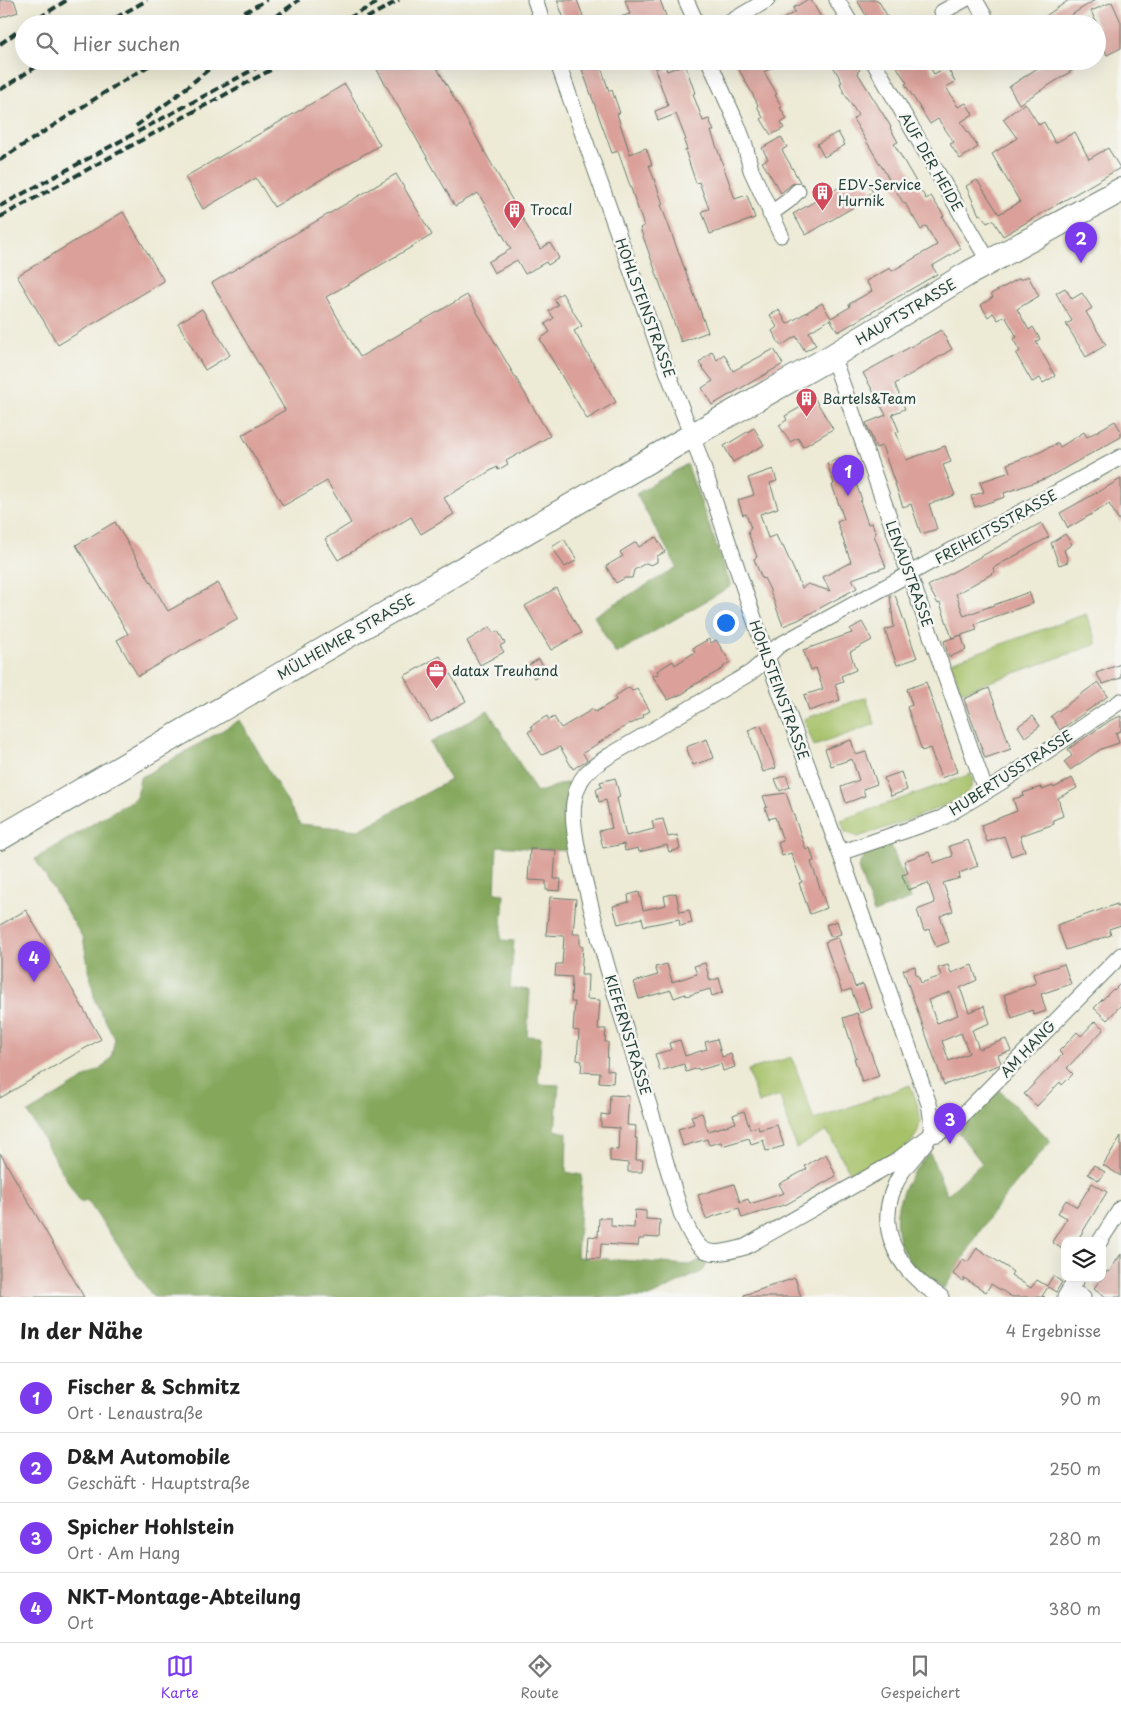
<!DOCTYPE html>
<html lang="de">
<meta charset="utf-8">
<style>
body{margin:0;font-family:"Playpen Sans",sans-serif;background:#f6f6f6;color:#222}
.controls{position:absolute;right:15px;bottom:15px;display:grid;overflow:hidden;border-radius:10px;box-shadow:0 5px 20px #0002}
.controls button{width:45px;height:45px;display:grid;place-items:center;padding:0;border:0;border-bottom:1px solid #e0e0e0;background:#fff;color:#222;font:25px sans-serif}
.you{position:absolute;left:725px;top:622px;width:18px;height:18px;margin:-12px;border:4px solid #fff;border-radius:50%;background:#1a73e8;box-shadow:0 0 0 8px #1a73e833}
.badge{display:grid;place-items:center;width:32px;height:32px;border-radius:50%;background:#7c3aed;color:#fff;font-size:16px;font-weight:700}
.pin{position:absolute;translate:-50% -41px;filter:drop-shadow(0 1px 2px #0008)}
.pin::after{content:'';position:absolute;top:26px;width:18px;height:15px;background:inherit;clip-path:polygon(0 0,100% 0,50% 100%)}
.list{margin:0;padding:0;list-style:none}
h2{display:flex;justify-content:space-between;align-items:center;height:65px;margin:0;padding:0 20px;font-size:21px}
h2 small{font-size:16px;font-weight:400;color:#767676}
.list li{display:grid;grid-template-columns:32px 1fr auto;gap:15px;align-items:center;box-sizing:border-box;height:70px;padding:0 20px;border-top:1px solid #e0e0e0}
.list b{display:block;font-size:19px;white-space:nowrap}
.list p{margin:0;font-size:16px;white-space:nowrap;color:#767676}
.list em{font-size:16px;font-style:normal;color:#767676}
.icon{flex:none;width:28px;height:28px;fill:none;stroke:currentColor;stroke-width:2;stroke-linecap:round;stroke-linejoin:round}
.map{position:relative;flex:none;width:1121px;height:1297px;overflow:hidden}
.search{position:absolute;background:#fff;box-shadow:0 5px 20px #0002;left:15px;right:15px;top:15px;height:55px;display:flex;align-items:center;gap:12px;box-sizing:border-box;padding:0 18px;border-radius:28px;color:#767676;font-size:19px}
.sheet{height:345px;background:#fff}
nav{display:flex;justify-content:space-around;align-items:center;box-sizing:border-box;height:70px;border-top:1px solid #e0e0e0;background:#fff;font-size:14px;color:#767676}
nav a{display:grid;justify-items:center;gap:2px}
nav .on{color:#7c3aed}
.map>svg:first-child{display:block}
.green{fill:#a6c168;stroke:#627f4e}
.forest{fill:#84a75c;stroke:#527248}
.building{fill:#daa099;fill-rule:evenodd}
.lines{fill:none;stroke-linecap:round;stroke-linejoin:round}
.minor-casing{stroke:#677a6c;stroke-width:17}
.primary-casing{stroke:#677a6c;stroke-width:26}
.minor{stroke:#fff;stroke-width:15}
.primary{stroke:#fff;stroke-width:24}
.rail{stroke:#1f3d34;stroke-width:4;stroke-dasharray:8 4;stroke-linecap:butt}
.labels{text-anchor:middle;stroke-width:5;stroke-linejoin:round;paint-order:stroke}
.street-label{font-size:14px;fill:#1f3d34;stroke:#f6f6f2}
.poi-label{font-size:14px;fill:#1f3d34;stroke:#f6f6f2;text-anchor:start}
</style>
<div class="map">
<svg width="1121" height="1297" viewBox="0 0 1121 1297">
<rect width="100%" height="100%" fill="#f6f6f2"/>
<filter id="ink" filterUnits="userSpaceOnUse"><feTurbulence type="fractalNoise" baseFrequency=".02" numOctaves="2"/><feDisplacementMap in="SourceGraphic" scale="10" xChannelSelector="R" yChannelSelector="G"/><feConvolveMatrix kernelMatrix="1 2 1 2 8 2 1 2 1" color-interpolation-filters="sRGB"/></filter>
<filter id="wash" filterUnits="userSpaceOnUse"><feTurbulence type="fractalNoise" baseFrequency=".0096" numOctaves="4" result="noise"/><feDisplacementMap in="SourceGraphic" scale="20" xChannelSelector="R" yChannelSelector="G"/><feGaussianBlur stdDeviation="1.12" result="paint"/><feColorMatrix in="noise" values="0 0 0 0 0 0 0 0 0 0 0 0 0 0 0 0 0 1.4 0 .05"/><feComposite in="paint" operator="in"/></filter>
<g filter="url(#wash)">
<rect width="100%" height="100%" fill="#edead5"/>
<g class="green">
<polygon points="1086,614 1097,644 961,692 951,662"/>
<polygon points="866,697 875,724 814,746 804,719"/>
<path d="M 971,774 C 973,778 973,784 970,789 C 960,804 879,830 858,837 L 845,832 L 841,820 Z"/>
<path d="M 792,1057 L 814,1120 L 910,1085 C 914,1095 920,1108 920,1119 C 920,1151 876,1165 853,1178 L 827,1131 L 796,1148 L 780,1096 L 758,1103 L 748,1070 Z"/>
</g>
<g class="forest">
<polygon points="687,464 731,586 616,654 594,616 677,567 636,494"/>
<polygon points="488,710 537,793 564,783 571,784 566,807 567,828 572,851 497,846 495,893 504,894 501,940 514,941 510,988 530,990 527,1036 541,1037 538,1084 559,1085 555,1130 567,1133 566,1172 582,1175 577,1257 690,1265 705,1258 710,1259 703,1271 649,1297 153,1297 87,1200 80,1202 28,1113 104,1066 111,1058 115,1039 95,1001 83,938 35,859 137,797 140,778 240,720 300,824 359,830 450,780 430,743"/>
<polygon points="891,845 911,899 874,913 858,868 864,855"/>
<path d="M 999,1090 L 1051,1141 L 990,1215 L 944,1289 C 936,1285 927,1281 921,1275 C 881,1236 894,1188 930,1153 L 947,1195 L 982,1163 L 958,1132 Z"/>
</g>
<g id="blocks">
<g class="building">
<polygon points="0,0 14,0 18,12 0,18"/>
<polygon points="557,0 577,0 586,24 566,24"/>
<polygon points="625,0 660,0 669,24 607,24 606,21 630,14"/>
<polygon points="807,0 811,0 825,24 774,24 795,12 793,8"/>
<polygon points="857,0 878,0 892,24 871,24"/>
<polygon points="1069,0 1095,0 1057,24 1034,24"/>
<polygon points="1112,2 1121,22 1121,48 1107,55 1097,33 1100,32 1097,24 1091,11"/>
<polygon points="372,61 433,61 540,249 550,243 559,258 548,265 546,262 525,274 517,260 494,273 488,262 511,249 478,193 455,206"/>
<polygon points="579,61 599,61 609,91 612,90 620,113 617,114 630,154 646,148 652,165 649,165 663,204 661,205 708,332 681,342 640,228 644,226 618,151 612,153"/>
<polygon points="734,61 782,61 764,72 777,94 775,95 782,107 780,108 787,119 781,123 784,128 771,135 761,119 763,118 757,106 758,105 752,93"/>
<polygon points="830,61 855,61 860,70 857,72 891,127 890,128 898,142 894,144 926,199 931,196 944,216 942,217 961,249 932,266 937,274 838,332 830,319 809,332 816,345 805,351 796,336 781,346 772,331 777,327 770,315 779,310 787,324 822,303 831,318 850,307 849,304 872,291 866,281 890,268 892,271 937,245 926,226 921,230 905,203 904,204 853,119 858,115 844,93 840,83 842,82"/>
<polygon points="893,61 926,61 934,74 947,67 955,82 946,87 958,107 966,103 973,114 961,122 978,147 960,159 950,144 954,142 938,119 930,124 905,84 907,83"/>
<polygon points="1048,61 1070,61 1075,69 1019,104 1009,87"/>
<polygon points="685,64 695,93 693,94 703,121 709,119 714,131 711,131 735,199 747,195 755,218 710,234 702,211 709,209 699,182 696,183 685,150 687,150 684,141 686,140 676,114 658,121 655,111 668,106 655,69 665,65 667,71"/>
<polygon points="345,84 380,145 274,207 256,178 203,209 185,177"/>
<polygon points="1025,103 1039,125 1044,122 1055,143 1075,132 1089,159 1108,148 1120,168 1003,236 993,220 987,223 981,214 979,215 966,186 977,180 999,214 1020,202 992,154 1017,138 1003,119"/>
<polygon points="838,132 845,145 824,157 817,144"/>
<polygon points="781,137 787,147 782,150 800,182 792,184 781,193 762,162 768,159 762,148"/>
<polygon points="396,174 432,235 326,297 360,357 467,295 550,436 506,461 508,464 498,470 497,467 444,498 454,514 421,534 411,517 338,560 325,539 351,523 327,481 283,506 242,435 285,410 212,283"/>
<polygon points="857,177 862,186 867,183 873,192 868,195 869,198 806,235 793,214"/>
<polygon points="123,212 164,281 58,345 17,276"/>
<polygon points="1028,276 1039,296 1017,309 1029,330 1033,327 1040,339 1036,342 1055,376 1043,383 1040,378 1032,382 1016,354 1020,351 1013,339 1017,337 1005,316 998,320 993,313 988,317 981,305 993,297 991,294 1020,278 1021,280"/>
<polygon points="1065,288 1072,299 1082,293 1092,308 1086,312 1106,345 1086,357 1066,324 1072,321 1056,293"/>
<polygon points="562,293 582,326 574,331 616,402 587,419 540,339 550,332 545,324 554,318 549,311 558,305 554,299"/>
<polygon points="202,309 230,355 205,370 178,323"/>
<polygon points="941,330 952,349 895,384 905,409 892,414 899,431 896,432 906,460 945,446 951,462 943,465 955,495 929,504 937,529 921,534 911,504 903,507 882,446 876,448 866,423 886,415 863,373"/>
<polygon points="774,349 783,364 712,405 702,388 713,381 699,363 712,351 717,360 724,354 733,371"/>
<polygon points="815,399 833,429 803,447 798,438 790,442 779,425 787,420 785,416"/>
<polygon points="1115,421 1121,431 1121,437 1047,478 1004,493 1005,497 975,507 971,496 984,492 980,482 1010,472 1007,464 1038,453 1058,443 1060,447 1084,432 1087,437"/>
<polygon points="754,428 764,445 733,462 724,446"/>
<polygon points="846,456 862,500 860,501 868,524 872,523 876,534 874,535 886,567 852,579 857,588 798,620 783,626 769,588 764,578 762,579 754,559 757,557 748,532 751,528 746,514 743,515 738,500 754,495 748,478 773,469 777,481 770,483 778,508 760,514 768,538 776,535 781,546 783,546 802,588 808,584 830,591 823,577 851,562 837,522 844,519 832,485 834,484 827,463"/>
<polygon points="1121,479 1121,523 1109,504 1068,528 1060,513"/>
<polygon points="115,522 168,611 218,583 238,618 138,676 117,640 128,634 76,545"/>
<polygon points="1041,523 1049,537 993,568 995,572 956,594 964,616 1029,592 1033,603 975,624 977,630 952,638 940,603 938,604 928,586"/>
<polygon points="1065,534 1072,544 1064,550 1068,562 1059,565 1051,543"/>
<polygon points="656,537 665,552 657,556 657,562 651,565 646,563 634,570 632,578 625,578 616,583 606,566 623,556 620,552 636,542 639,547"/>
<polygon points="564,539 577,560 565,567 552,547"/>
<polygon points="556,588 581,633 551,650 525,606"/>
<polygon points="895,595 917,658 897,665 885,630 894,627 890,596"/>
<polygon points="862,622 872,640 850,652 856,670 841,676 843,681 835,684 840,700 809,711 804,695 823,689 816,668 811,670 803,650 852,633 850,629"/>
<polygon points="490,627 493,633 498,631 505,643 500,646 504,652 480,665 467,641"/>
<polygon points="961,635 966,650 949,657 944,641"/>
<polygon points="709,639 711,643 716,640 730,662 723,667 724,668 687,689 688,690 682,694 668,700 652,675 659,674 657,671 673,661 675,665 695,652 693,648"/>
<polygon points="440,656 466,701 431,722 404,676"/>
<polygon points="539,659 546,671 534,678 527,666"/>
<polygon points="1121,664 1121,678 1103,684 1096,673"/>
<polygon points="926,682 957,772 941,778 930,748 922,751 907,707 912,705 907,689"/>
<polygon points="1098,682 1108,696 1060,730 1051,716"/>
<polygon points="629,687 632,691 637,688 650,711 643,715 644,717 631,724 630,723 583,753 587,760 573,769 560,747 542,755 528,732 533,729 531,726 547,716 549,720 554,717 561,728 593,709 595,712 616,700 614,697"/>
<polygon points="989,688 1011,749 985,758 964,699"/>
<polygon points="1033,716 1040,726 1025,737 1018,726"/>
<polygon points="1121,716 1121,731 1116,733 1119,743 1101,749 1070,770 1064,762 1072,756 1068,749 1111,720"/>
<polygon points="761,725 776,768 763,772 748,730"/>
<polygon points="707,739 714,758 693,765 686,747"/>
<polygon points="851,740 856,755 866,752 877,784 863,789 865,796 846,803 841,787 859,780 852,759 831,766 825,749"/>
<polygon points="901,772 907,790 891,796 884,778"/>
<polygon points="786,775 790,787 780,791 775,779"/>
<polygon points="615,778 620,797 617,798 626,836 654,829 652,821 663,819 668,837 677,835 680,849 669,852 667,845 639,852 638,848 625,851 624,844 603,848 599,831 612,828 606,800 599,802 596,789 602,787 600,782"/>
<polygon points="1072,778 1077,788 1058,798 1063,816 1053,820 1054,824 1020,836 1025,851 1011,856 1004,836 987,842 981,825 1017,811 1013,799 1024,796 1023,793 1041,787 1042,790 1053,786 1054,788"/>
<polygon points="786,793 806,850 810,848 814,861 811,862 827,908 810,914 799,883 802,882 791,853 782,856 778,843 783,841 775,817 769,819 765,808 767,807 763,796"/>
<polygon points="968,840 978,866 959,873 960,878 943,883 953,911 940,916 949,942 936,947 929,929 924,931 917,910 935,903 928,883 908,890 902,875 908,873 904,861 929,852 933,863 953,856 949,846"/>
<polygon points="530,849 556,850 554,879 561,879 560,891 546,890 546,881 528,880"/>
<polygon points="639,892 643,910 666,905 664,896 676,893 680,912 689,910 692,923 680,926 679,919 644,926 642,918 618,924 613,906 629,902 628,895"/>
<polygon points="550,897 576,899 573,934 580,934 580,946 583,946 581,975 588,975 587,999 600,1000 598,1029 606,1029 605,1042 608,1042 607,1070 614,1071 613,1083 599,1082 600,1073 581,1072 582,1061 577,1060 579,1031 573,1030 575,1002 571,1002 572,977 555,976 556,964 562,964 564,936 546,935"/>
<polygon points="1117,904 1117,907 1121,906 1121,925 1109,929 1111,935 1066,950 1057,925"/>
<polygon points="26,910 101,1039 0,1098 0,925"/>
<polygon points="837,921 841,934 831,937 826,925"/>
<polygon points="838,937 855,987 863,984 872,1008 860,1013 851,989 842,992 825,942"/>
<polygon points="705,963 710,981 719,978 723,992 712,996 710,989 686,996 685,994 674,998 671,990 639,999 634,982 658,975 655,967 667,964 672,982 697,974 694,966"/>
<polygon points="1064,964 1071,984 1041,994 1046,1011 1034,1015 1032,1010 1012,1018 1004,995 1036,983 1033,974"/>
<path d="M 948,965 L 951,973 L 972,965 L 977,980 L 960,988 L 969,1012 L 984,1006 L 990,1023 L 972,1030 L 979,1049 L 1006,1039 L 1011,1051 L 998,1055 L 1001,1063 L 999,1065 L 944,1085 L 903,970 L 915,966 L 916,976 L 918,975 L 921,983 L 941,976 L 938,968 ZM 950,992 L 958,1015 L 937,1023 L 928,1000 ZM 961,1033 L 969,1053 L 949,1061 L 942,1041 Z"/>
<polygon points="1121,983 1121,1005 1107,1020 1094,1008 1113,989 1114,990"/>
<polygon points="857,1013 879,1076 862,1082 854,1058 856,1058 843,1018"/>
<polygon points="1095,1021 1104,1029 1067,1068 1073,1074 1062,1085 1060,1082 1037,1106 1024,1094 1062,1055 1059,1051 1068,1042 1077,1032 1081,1036"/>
<polygon points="717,1039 722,1057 731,1054 735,1067 723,1071 721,1064 699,1070 698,1068 686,1072 684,1064 660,1071 655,1054 671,1050 669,1043 680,1040 685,1056 707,1049 705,1042"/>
<polygon points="610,1095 629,1096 627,1125 636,1126 635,1138 637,1138 636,1160 643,1160 642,1172 628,1172 628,1163 610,1161 610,1149 618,1150 619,1128 601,1127 601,1114 609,1115"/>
<polygon points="744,1111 750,1129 758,1126 759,1130 777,1125 784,1146 766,1151 763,1140 751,1144 749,1138 722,1146 721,1142 709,1145 707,1139 683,1146 678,1129 694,1124 691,1116 702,1113 708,1131 736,1123 733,1115"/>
<polygon points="1121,1136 1121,1176 1103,1165"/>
<polygon points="0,1153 84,1297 0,1297"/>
<polygon points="826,1154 836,1176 787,1204 742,1218 739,1208 706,1219 698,1195 734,1184 740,1202 748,1199 750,1204 784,1193 779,1184 807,1169 805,1166"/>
<polygon points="1094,1165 1105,1172 1099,1181 1088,1174"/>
<polygon points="1092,1183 1107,1192 1077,1241 1065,1241 1065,1251 1052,1242 1067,1218 1058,1213 1066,1200 1077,1207"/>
<polygon points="635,1210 646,1211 646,1219 660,1220 659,1238 644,1237 644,1239 639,1239 638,1246 601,1244 600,1259 587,1258 589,1236 598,1237 599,1218 611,1218 611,1226 634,1228"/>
<polygon points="977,1248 1008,1268 1013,1272 1011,1275 1031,1288 1037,1280 1047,1286 1053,1276 1062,1282 1056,1292 1048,1287 1042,1296 1045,1297 1012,1297 991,1284 986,1292 964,1278 963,1281 953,1274 963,1259 968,1262"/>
<polygon points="1121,1254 1121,1297 1106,1297 1094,1288 1107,1271 1109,1272"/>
<polygon points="795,1278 801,1297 744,1297 744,1295"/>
</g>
</g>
</g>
<g filter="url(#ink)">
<use href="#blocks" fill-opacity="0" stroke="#677a6c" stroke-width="1"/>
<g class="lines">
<defs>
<g id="minor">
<polyline points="535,0 543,24"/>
<polyline points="686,0 697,24"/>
<polyline points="837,0 851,24"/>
<polyline points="975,0 989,24"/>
<polyline points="942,12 964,0"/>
<polyline points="727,24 767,0"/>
<path d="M 557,61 L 660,352 L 698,452 L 767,657 L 840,853 L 929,1104 C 931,1114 933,1125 930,1135 C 926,1145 909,1161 902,1172 C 871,1222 894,1269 941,1297"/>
<polyline points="709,61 737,124 745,145 751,170 781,235"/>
<polyline points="873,61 989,262"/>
<polyline points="770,214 788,201 798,191"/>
<polyline points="831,357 837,369 986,792"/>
<polyline points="840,853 942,818 1003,781 1121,701"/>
<path d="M 930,1135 L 895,1162 L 745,1247 C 703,1259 699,1253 682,1216 C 669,1175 658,1133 645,1092 C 625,1028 605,964 589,899 C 583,873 570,826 574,802 C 578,776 589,769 609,756 L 750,673 C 761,665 769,655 778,646 L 1121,457"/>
<polyline points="930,1135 937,1134 953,1125 1121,955"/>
<polyline points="1100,1241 1121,1208"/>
<polyline points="1069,1290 1083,1297"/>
<polyline points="1065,1297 1077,1278"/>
</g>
<polyline id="primary" points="0,838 691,436 831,357 969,273 1121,190"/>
</defs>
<use href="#minor" class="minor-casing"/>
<use href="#primary" class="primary-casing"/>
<use href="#minor" class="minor"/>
<use href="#primary" class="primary"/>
<g class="rail">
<polyline points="29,24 67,0"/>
<polyline points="105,24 147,0"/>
<polyline points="223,24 267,0"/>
<polyline points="266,24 299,0"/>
<polyline points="338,24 382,0"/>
<polyline points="356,24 399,0"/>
<polyline points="0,44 24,27"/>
<polyline points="0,90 45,61"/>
<polyline points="136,126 170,101 219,61"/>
<polyline points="0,160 118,84 157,61"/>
<polyline points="0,206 269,61"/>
<polyline points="0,217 287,61"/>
</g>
</g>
</g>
<defs>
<symbol id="building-pin" viewBox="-11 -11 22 30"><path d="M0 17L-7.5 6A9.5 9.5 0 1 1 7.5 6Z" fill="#d1495b" stroke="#f6f6f2"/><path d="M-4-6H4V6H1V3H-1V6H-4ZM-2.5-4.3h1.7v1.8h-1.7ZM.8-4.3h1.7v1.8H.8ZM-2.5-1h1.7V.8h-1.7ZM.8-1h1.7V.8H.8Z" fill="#fff"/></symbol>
<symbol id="office-pin" viewBox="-11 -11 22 30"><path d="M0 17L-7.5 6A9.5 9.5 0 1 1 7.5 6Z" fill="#d1495b" stroke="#f6f6f2"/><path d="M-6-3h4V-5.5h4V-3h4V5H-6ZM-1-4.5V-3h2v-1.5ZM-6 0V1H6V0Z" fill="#fff"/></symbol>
</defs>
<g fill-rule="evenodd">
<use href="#building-pin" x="810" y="180" width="25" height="34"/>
<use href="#building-pin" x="502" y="198" width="25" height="34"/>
<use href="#building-pin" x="794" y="386" width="25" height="34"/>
<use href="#office-pin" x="424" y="658" width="25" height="34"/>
</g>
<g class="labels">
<g class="street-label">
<text transform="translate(931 162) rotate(60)" y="5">AUF DER HEIDE</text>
<text transform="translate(645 308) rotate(70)" y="5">HOHLSTEINSTRASSE</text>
<text transform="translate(906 312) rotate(-31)" y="5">HAUPTSTRASSE</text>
<text transform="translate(996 527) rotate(-29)" y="5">FREIHEITSSTRASSE</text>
<text transform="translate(909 574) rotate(70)" y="5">LENAUSTRASSE</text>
<text transform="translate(346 637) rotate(-30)" y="5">MÜLHEIMER STRASSE</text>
<text transform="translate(779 690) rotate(70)" y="5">HOHLSTEINSTRASSE</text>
<text transform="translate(1011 773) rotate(-33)" y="5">HUBERTUSSTRASSE</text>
<text transform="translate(628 1035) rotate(73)" y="5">KIEFERNSTRASSE</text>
<text transform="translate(1028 1049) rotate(-46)" y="5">AM HANG</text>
</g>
<g class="poi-label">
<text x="838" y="190">EDV-Service<tspan x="838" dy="16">Hurnik</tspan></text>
<text x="530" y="215">Trocal</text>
<text x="822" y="404">Bartels&amp;Team</text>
<text x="452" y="676">datax Treuhand</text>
</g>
</g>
</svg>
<div class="controls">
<button><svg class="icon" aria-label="layers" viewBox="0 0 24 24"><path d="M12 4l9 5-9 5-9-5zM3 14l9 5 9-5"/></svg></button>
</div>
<div class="you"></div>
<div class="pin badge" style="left:848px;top:496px">1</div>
<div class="pin badge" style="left:1081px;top:263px">2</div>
<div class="pin badge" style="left:950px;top:1144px">3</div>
<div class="pin badge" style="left:34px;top:982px">4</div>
<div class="search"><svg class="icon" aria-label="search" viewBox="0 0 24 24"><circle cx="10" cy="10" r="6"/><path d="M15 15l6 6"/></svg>Hier suchen</div>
</div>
<section class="sheet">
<h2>In der Nähe<small>4 Ergebnisse</small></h2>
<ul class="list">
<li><span class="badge">1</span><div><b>Fischer &amp; Schmitz</b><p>Ort · Lenaustraße</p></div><em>90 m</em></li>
<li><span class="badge">2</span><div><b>D&amp;M Automobile</b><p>Geschäft · Hauptstraße</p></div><em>250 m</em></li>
<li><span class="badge">3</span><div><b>Spicher Hohlstein</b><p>Ort · Am Hang</p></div><em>280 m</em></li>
<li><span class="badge">4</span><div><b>NKT-Montage-Abteilung</b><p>Ort</p></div><em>380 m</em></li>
</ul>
</section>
<nav>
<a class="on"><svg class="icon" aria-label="map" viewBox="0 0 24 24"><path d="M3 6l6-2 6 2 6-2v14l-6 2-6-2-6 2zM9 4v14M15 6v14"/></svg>Karte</a>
<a><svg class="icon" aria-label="directions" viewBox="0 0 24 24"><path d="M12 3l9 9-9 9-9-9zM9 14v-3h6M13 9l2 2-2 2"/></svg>Route</a>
<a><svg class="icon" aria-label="saved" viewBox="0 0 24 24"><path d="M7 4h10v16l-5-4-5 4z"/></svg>Gespeichert</a>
</nav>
